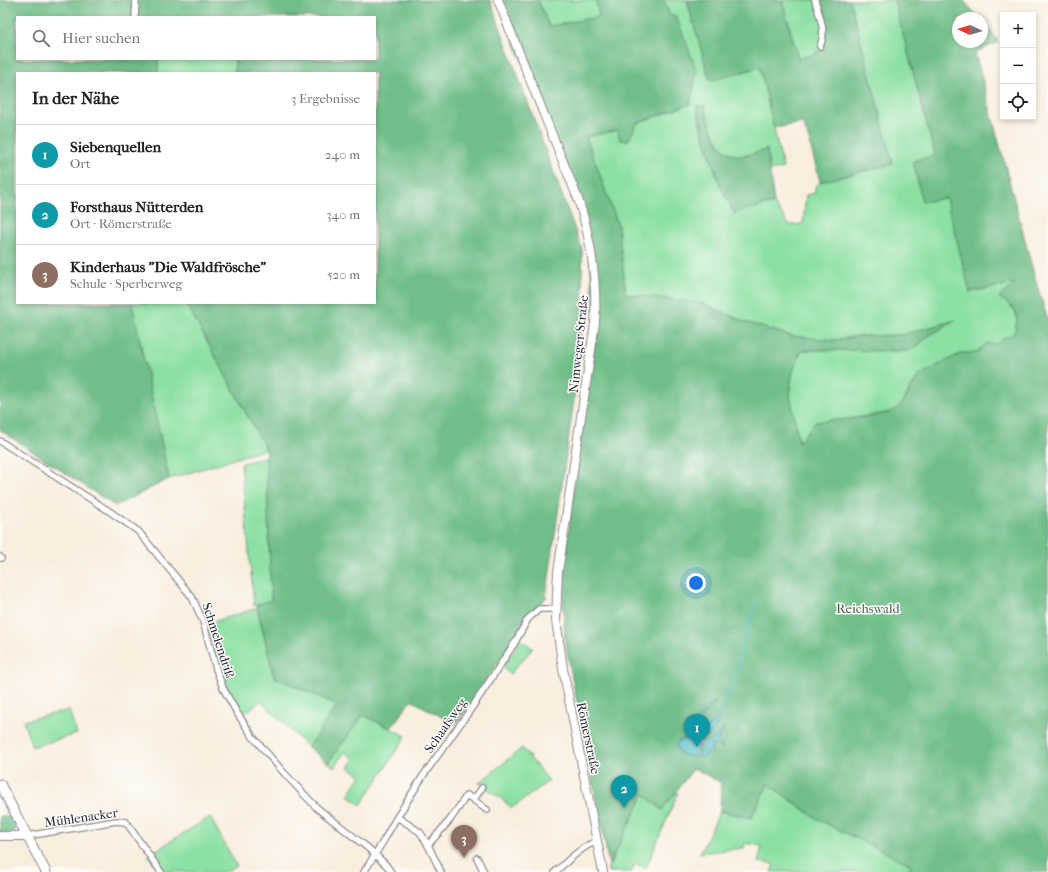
<!DOCTYPE html>
<html lang="de">
<meta charset="utf-8">
<style>
body{margin:0;font-family:"IM FELL French Canon",serif;background:#f2f2f2;color:#202124}
.controls{position:absolute;right:12px;top:12px;display:grid;overflow:hidden;border-radius:0px;box-shadow:0 2px 6px #0003}
.controls button{width:36px;height:36px;display:grid;place-items:center;padding:0;border:0;border-bottom:1px solid #e0e0e0;background:#fff;color:#202124;font:20px sans-serif}
.compass{position:absolute;left:952px;top:12px;width:36px;height:36px;border-radius:50%;background:#fff;box-shadow:0 2px 6px #0003;rotate:274deg}
.you{position:absolute;left:696px;top:583px;width:14px;height:14px;margin:-10px;border:3px solid #fff;border-radius:50%;background:#1a73e8;box-shadow:0 0 0 6px #1a73e833}
.badge{display:grid;place-items:center;width:26px;height:26px;border-radius:50%;background:#db2777;color:#fff;font-size:13px;font-weight:700}
.pin{position:absolute;translate:-50% -33px;filter:drop-shadow(0 1px 2px #0008)}
.pin::after{content:'';position:absolute;top:21px;width:14px;height:12px;background:inherit;clip-path:polygon(0 0,100% 0,50% 100%)}
.list{margin:0;padding:0;list-style:none}
h2{display:flex;justify-content:space-between;align-items:center;height:52px;margin:0;padding:0 16px;font-size:17px}
h2 small{font-size:13px;font-weight:400;color:#757577}
.list li{display:grid;grid-template-columns:26px 1fr auto;gap:12px;align-items:center;box-sizing:border-box;height:60px;padding:0 16px;border-top:1px solid #e0e0e0}
.list b{display:block;font-size:15px;white-space:nowrap}
.list p{margin:0;font-size:13px;white-space:nowrap;color:#757577}
.list em{font-size:13px;font-style:normal;color:#757577}
.icon{flex:none;width:22px;height:22px;fill:none;stroke:currentColor;stroke-width:2;stroke-linecap:round;stroke-linejoin:round}
.map{position:relative;flex:none;width:1048px;height:872px;overflow:hidden}
.search{position:absolute;background:#fff;box-shadow:0 2px 6px #0003;left:16px;top:16px;width:360px;height:44px;display:flex;align-items:center;gap:10px;box-sizing:border-box;padding:0 14px;border-radius:0px;color:#757577;font-size:15px}
.panel{position:absolute;background:#fff;box-shadow:0 2px 6px #0003;left:16px;top:72px;width:360px;height:232px;border-radius:0px}
.map>svg:first-child{display:block}
.green{fill:#8be0a3;stroke:#56816f}
.forest{fill:#70be89;stroke:#497062;fill-rule:evenodd}
.water{fill:#54c1cb;stroke:#3b7283}
.lines{fill:none;stroke-linecap:round;stroke-linejoin:round}
.stream{stroke:#54c1cb;stroke-width:1.5}
.street-casing{stroke:#8e888c;stroke-width:8}
.secondary-casing{stroke:#8e888c;stroke-width:10}
.primary-casing{stroke:#8e888c;stroke-width:11}
.street{stroke:#fff;stroke-width:5.5}
.secondary{stroke:#fff;stroke-width:8}
.primary{stroke:#fff;stroke-width:9}
.labels{text-anchor:middle;stroke-width:3;stroke-linejoin:round;paint-order:stroke}
.street-label{font-size:13px;fill:#22223b;stroke:#fdfcf7}
.park-label{font-size:13px;fill:#425b5a;stroke:#fdfcf7}
</style>
<div class="map">
<svg width="1048" height="872" viewBox="0 0 1048 872">
<rect width="100%" height="100%" fill="#fdfcf7"/>
<filter id="ink" filterUnits="userSpaceOnUse"><feTurbulence type="fractalNoise" baseFrequency=".025" numOctaves="2"/><feDisplacementMap in="SourceGraphic" scale="8" xChannelSelector="R" yChannelSelector="G"/><feConvolveMatrix kernelMatrix="1 2 1 2 8 2 1 2 1" color-interpolation-filters="sRGB"/></filter>
<filter id="wash" filterUnits="userSpaceOnUse"><feTurbulence type="fractalNoise" baseFrequency=".012" numOctaves="4" result="noise"/><feDisplacementMap in="SourceGraphic" scale="16" xChannelSelector="R" yChannelSelector="G"/><feGaussianBlur stdDeviation="0.9" result="paint"/><feColorMatrix in="noise" values="0 0 0 0 0 0 0 0 0 0 0 0 0 0 0 0 0 1.4 0 .05"/><feComposite in="paint" operator="in"/></filter>
<g filter="url(#wash)">
<rect width="100%" height="100%" fill="#f9eede"/>
<g class="green">
<polygon points="538,0 596,0 599,17 549,26"/>
<path d="M 664,0 L 687,0 L 710,81 L 760,67 L 783,168 L 770,171 L 766,149 C 761,151 754,154 748,155 C 717,160 712,129 704,107 L 697,105 C 697,114 700,122 702,130 C 710,159 720,186 734,212 L 774,203 L 789,225 L 803,224 L 806,195 L 815,193 L 815,187 L 820,182 L 893,164 L 850,0 L 894,0 L 935,155 L 922,201 L 946,198 L 970,292 L 1017,283 L 1007,303 L 1015,310 L 1017,319 L 1015,331 L 1011,336 L 1004,337 L 997,344 L 986,343 L 976,354 L 962,353 L 937,366 L 910,388 L 904,401 L 899,408 L 890,412 L 842,420 L 829,420 L 799,442 L 790,395 L 790,386 L 793,371 L 800,353 L 804,350 L 812,350 L 908,351 L 917,346 L 927,337 L 954,321 L 901,335 L 857,336 L 836,340 L 791,336 L 745,322 L 701,303 L 626,294 L 618,225 L 586,137 L 619,130 L 690,104 L 669,14 Z"/>
<path d="M 782,0 L 818,0 C 822,14 833,44 816,53 C 811,56 804,57 798,58 Z"/>
<rect x="158" y="59" width="77" height="14"/>
<polygon points="132,303 186,303 266,449 169,479"/>
<polygon points="266,456 271,600 254,606 241,464"/>
<path d="M 257,608 L 274,677 L 337,705 L 308,747 L 261,701 L 242,715 C 222,686 216,658 206,624 Z"/>
<polygon points="521,640 533,648 510,674 503,668"/>
<polygon points="69,710 77,734 32,747 23,721"/>
<polygon points="363,715 406,736 361,805 348,795 361,776 349,767 354,759 345,752 334,767 328,763"/>
<polygon points="522,748 549,781 512,808 499,797 479,783"/>
<polygon points="768,784 819,820 912,865 907,872 771,872 774,864 758,862 762,846 745,843 744,848 700,853 720,811 751,818"/>
<polygon points="676,792 678,793 646,868 635,864 631,872 608,872 608,868 644,794 662,810"/>
<polygon points="210,817 237,866 226,872 161,872 148,855"/>
</g>
<g class="forest">
<polygon points="0,0 490,0 582,249 583,315 576,385 546,598 528,615 498,663 455,724 411,700 391,728 363,715 328,763 308,747 337,705 274,677 257,605 271,600 266,449 186,303 375,303 375,73 235,73 235,59 375,59 375,17 17,17 17,59 158,59 158,73 17,73 17,303 132,303 169,479 115,506 0,430"/>
<path d="M 498,0 L 538,0 L 549,26 L 599,17 L 596,0 L 664,0 L 669,14 L 676,16 L 697,71 L 690,104 L 637,123 L 628,141 L 620,140 L 618,130 L 586,137 L 618,225 L 626,294 L 701,303 L 745,322 L 791,336 L 836,340 L 857,336 L 901,335 L 956,320 L 927,337 L 917,346 L 908,351 L 812,350 L 804,350 L 800,353 L 793,371 L 790,386 L 790,395 L 799,442 L 815,422 C 833,419 887,419 899,407 C 908,398 911,385 919,375 L 962,353 L 976,353 L 986,343 L 997,344 L 1004,337 L 1011,336 L 1015,331 L 1017,319 L 1015,310 L 1007,303 L 999,297 L 1016,283 L 970,292 L 946,198 L 922,202 L 913,161 L 935,155 L 894,0 L 963,0 L 979,18 L 958,18 L 958,42 L 982,42 L 982,21 L 997,39 L 997,43 L 975,52 L 1035,278 L 1048,321 L 1048,872 L 907,872 L 911,865 L 819,820 L 768,784 L 751,818 L 720,811 L 721,783 L 694,768 L 662,810 L 644,794 L 609,865 L 565,641 L 562,583 L 595,324 L 588,233 ZM 715,702 C 711,712 699,716 697,726 L 700,729 C 700,734 699,735 698,739 C 707,748 716,737 724,731 L 719,736 L 717,742 L 723,747 L 713,745 L 711,746 L 712,752 L 709,753 L 706,750 L 700,751 L 703,747 L 698,745 L 698,750 L 679,753 L 676,746 L 678,741 L 697,734 L 697,731 L 689,730 L 689,723 L 692,723 L 700,717 Z"/>
<path d="M 687,0 L 782,0 L 798,58 C 804,57 811,56 816,53 C 833,43 822,14 818,0 L 850,0 L 893,164 L 820,182 L 809,140 L 803,123 L 774,128 L 760,67 L 710,81 Z"/>
<path d="M 697,105 L 704,106 C 712,129 717,160 748,155 C 754,154 761,151 767,149 L 774,203 L 734,213 L 720,185 L 705,140 Z"/>
<polygon points="0,816 11,816 15,821 15,831 12,833 0,833"/>
</g>
<g class="water">
<path d="M 714,702 L 715,702 C 711,712 696,717 698,728 L 700,729 L 700,736 L 698,739 L 703,742 L 710,742 L 724,727 L 725,727 L 719,736 L 717,742 L 723,748 L 713,745 L 711,746 L 712,752 L 709,754 L 706,751 L 706,756 L 698,757 L 700,751 L 703,748 L 702,746 L 698,745 L 696,757 C 686,756 675,755 677,742 L 696,735 L 697,731 L 690,731 L 687,724 L 689,723 L 692,723 L 705,712 Z"/>
<polygon points="718,719 720,719 720,721 708,738 704,737 703,731"/>
</g>
<g class="lines">
<polyline class="stream" points="700,729 716,717 725,697 733,689 743,644 755,602"/>
</g>
</g>
<g filter="url(#ink)">
<g class="lines">
<defs>
<g id="street">
<path d="M 815,0 C 819,16 827,31 820,46"/>
<polyline points="135,17 136,0"/>
<polyline points="0,441 106,509 138,531 192,597 203,621 216,669 223,688 237,713 253,737 285,774 317,808 368,848 386,865 391,872"/>
<polyline points="0,557 1,558"/>
<polyline points="474,799 482,788"/>
<polyline points="397,817 420,832 428,845 441,872"/>
<polyline points="27,836 116,821 126,822 161,872"/>
<polyline points="428,845 450,820 467,795 487,810"/>
<polyline points="477,858 484,872"/>
<polyline points="364,872 384,840 394,822 423,776 473,706 514,644 528,619 539,609 556,609"/>
<path d="M 555,872 C 568,861 581,847 597,841"/>
</g>
<g id="secondary">
<path d="M 498,0 L 578,199 C 592,241 597,279 595,323 L 558,572 L 556,620 L 563,669 L 603,872"/>
<polyline points="0,836 27,836"/>
</g>
<polyline id="primary" points="0,784 46,872"/>
</defs>
<use href="#street" class="street-casing"/>
<use href="#secondary" class="secondary-casing"/>
<use href="#primary" class="primary-casing"/>
<use href="#street" class="street"/>
<use href="#secondary" class="secondary"/>
<use href="#primary" class="primary"/>
</g>
</g>
<g class="labels">
<g class="street-label">
<text transform="translate(578 344) rotate(-84)" y="5">Nimweger Straße</text>
<text transform="translate(219 640) rotate(72)" y="5">Schmelendriß</text>
<text transform="translate(445 725) rotate(-55)" y="5">Schaafsweg</text>
<text transform="translate(589 738) rotate(78)" y="5">Römerstraße</text>
<text transform="translate(81 817) rotate(-8)" y="5">Mühlenacker</text>
</g>
<g class="park-label">
<text x="868" y="613">Reichswald</text>
</g>
</g>
</svg>
<div class="controls">
<button>+</button>
<button>−</button>
<button><svg class="icon" aria-label="locate" viewBox="0 0 24 24"><circle cx="12" cy="12" r="6"/><path d="M12 2v4M12 18v4M2 12h4M18 12h4"/></svg></button>
</div>
<svg class="compass" viewBox="-18 -18 36 36"><path d="M0-13l5 13h-10z" fill="#e53935"/><path d="M0 13l5-13h-10z" fill="#757577"/></svg>
<div class="you"></div>
<div class="pin badge" style="left:697px;top:747px;background:#0f9aa8">1</div>
<div class="pin badge" style="left:624px;top:808px;background:#0f9aa8">2</div>
<div class="pin badge" style="left:464px;top:858px;background:#8d6e63">3</div>
<div class="search"><svg class="icon" aria-label="search" viewBox="0 0 24 24"><circle cx="10" cy="10" r="6"/><path d="M15 15l6 6"/></svg>Hier suchen</div>
<section class="panel">
<h2>In der Nähe<small>3 Ergebnisse</small></h2>
<ul class="list">
<li><span class="badge" style="background:#0f9aa8">1</span><div><b>Siebenquellen</b><p>Ort</p></div><em>240 m</em></li>
<li><span class="badge" style="background:#0f9aa8">2</span><div><b>Forsthaus Nütterden</b><p>Ort · Römerstraße</p></div><em>340 m</em></li>
<li><span class="badge" style="background:#8d6e63">3</span><div><b>Kinderhaus &quot;Die Waldfrösche&quot;</b><p>Schule · Sperberweg</p></div><em>520 m</em></li>
</ul>
</section>
</div>
